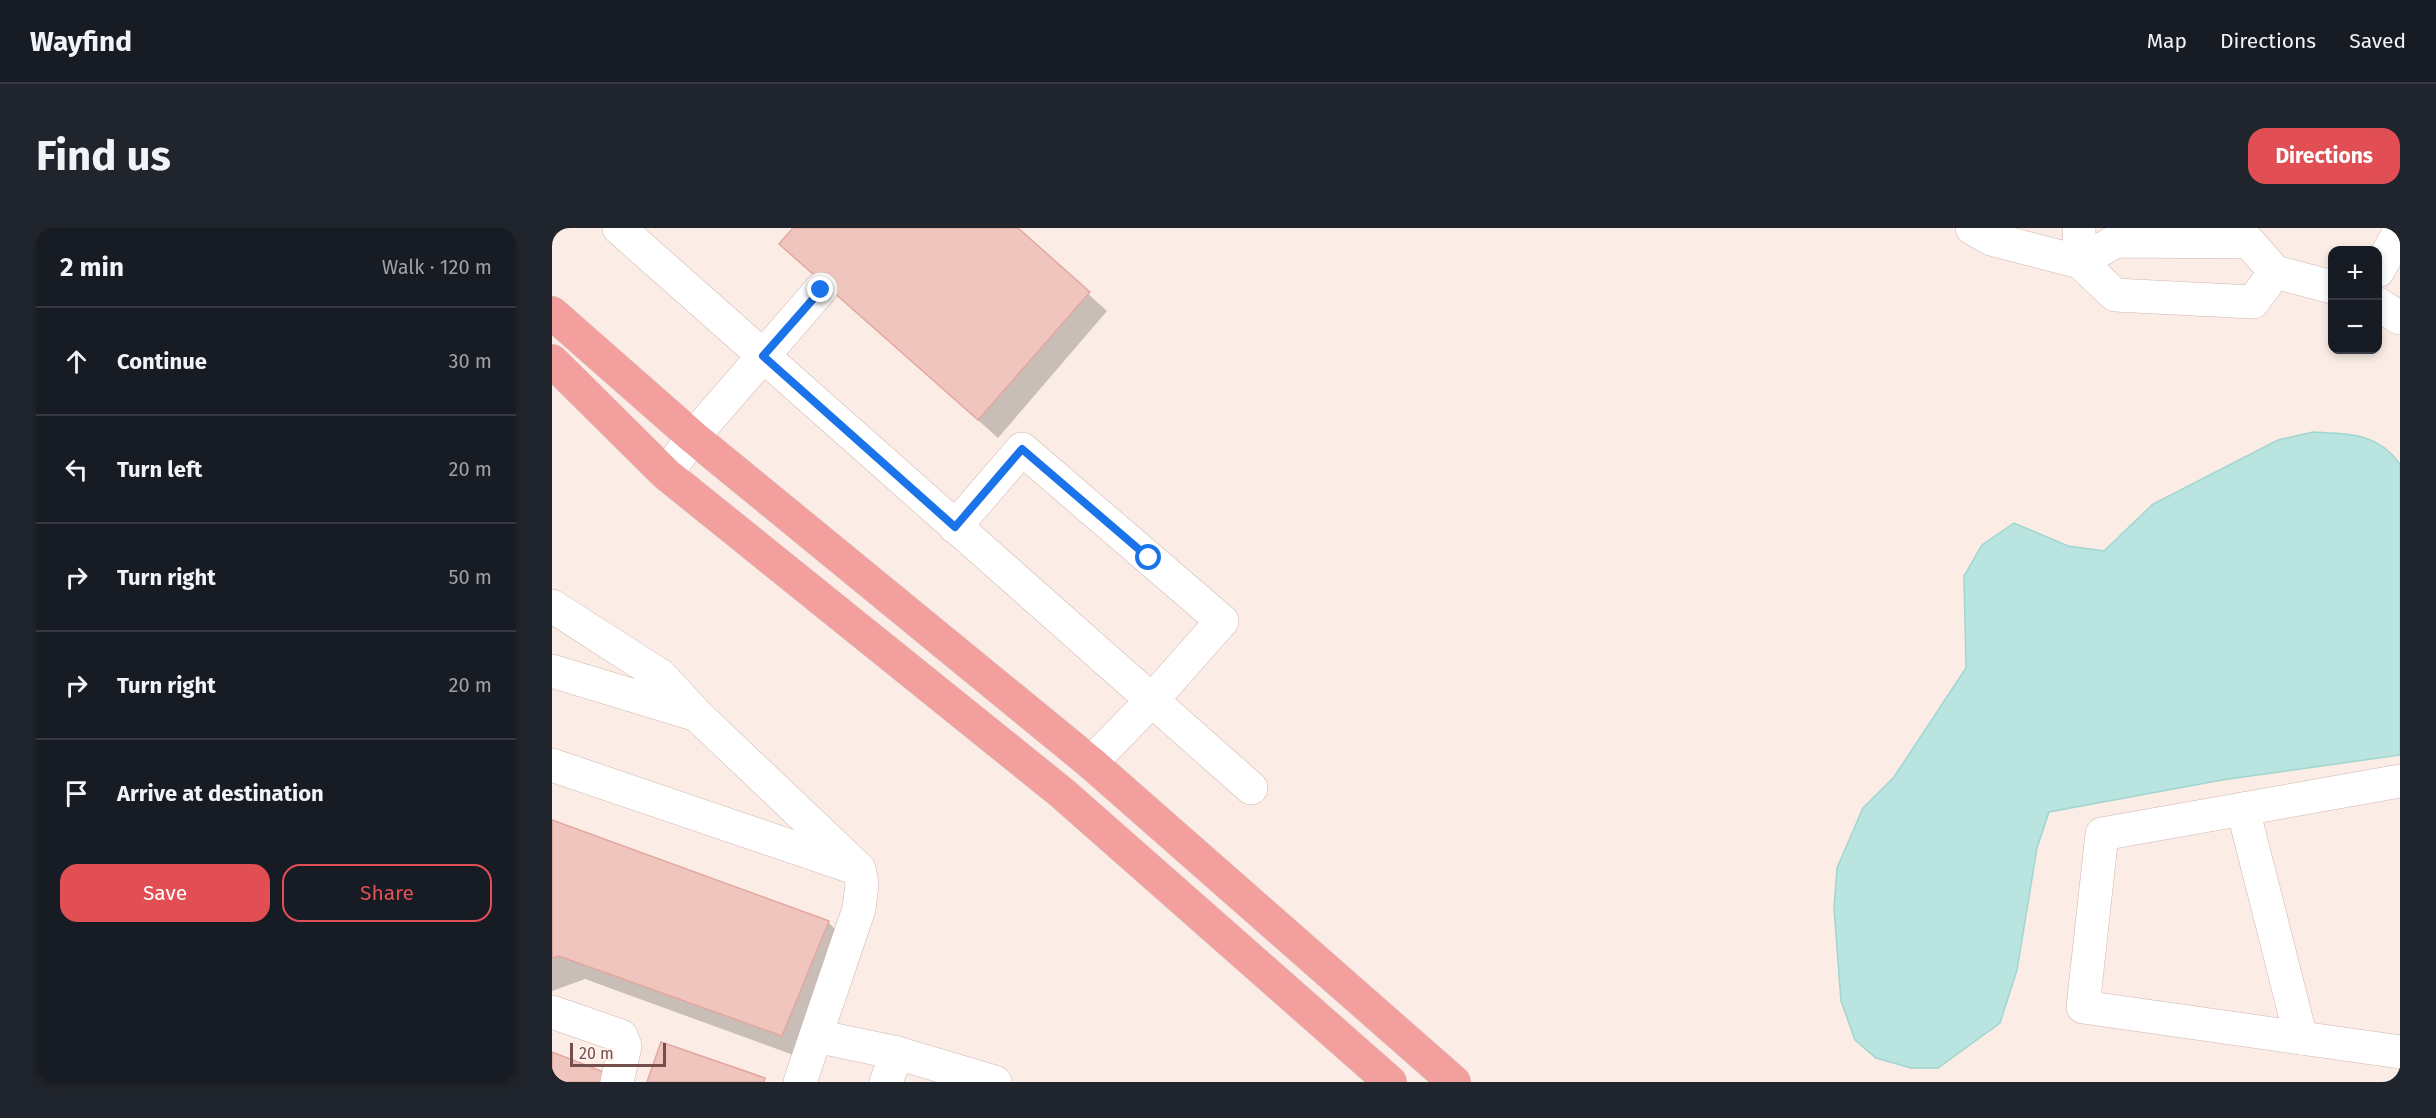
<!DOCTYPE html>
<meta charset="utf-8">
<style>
body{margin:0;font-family:"Fira Sans",sans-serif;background:#20242c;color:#f1f3f6}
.controls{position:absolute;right:18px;top:18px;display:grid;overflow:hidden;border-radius:12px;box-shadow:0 3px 9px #0003}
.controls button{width:54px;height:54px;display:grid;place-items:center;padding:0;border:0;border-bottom:2px solid #363941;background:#171b24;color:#f1f3f6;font:30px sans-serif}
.scale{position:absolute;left:18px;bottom:15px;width:96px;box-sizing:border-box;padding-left:6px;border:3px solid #744f4b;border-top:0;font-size:16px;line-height:21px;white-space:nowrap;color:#744f4b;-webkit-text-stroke:4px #fef2ec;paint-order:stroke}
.stop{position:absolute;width:18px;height:18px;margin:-14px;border:4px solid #1a73e8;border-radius:50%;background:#fff}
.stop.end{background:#1a73e8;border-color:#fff;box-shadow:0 2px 6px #0008}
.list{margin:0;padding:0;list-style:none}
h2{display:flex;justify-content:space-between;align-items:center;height:78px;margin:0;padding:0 24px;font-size:26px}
h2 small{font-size:20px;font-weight:400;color:#9ea1a6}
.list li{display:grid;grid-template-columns:39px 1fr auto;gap:18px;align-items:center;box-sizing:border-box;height:108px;padding:0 24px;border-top:2px solid #363941}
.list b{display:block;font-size:22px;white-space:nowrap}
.list em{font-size:20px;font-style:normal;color:#9ea1a6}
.actions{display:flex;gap:12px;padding:18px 24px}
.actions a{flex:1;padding:14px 0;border:2px solid #e14f54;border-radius:18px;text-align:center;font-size:21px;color:#e14f54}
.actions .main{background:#e14f54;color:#fff}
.icon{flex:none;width:33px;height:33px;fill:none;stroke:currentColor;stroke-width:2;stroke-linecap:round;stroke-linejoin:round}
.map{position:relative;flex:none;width:1848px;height:854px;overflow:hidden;border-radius:18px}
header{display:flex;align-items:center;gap:36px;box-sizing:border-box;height:84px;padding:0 30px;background:#171b24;border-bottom:2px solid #363941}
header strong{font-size:28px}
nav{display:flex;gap:33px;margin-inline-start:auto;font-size:21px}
.intro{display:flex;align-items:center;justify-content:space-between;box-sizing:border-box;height:144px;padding:0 36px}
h1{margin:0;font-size:42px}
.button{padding:15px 27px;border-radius:18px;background:#e14f54;color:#fff;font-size:21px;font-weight:700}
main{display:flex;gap:36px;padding:0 36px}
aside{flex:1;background:#171b24;border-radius:18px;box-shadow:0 3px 9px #0003}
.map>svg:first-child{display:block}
.water{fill:#bae4e0;stroke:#a1d6d0;stroke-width:1.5}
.shadow{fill:#0003}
.building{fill:#f0c5be;stroke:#e2a79f;stroke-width:1.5}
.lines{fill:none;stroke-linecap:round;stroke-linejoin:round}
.minor-casing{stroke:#cfb5af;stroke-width:34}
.highway-casing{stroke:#d5cac9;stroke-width:34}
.minor{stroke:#fff;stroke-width:33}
.highway{stroke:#f39f9e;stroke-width:33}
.route{stroke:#1a73e8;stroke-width:8}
</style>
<header>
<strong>Wayfind</strong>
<nav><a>Map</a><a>Directions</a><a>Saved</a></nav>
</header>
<div class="intro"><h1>Find us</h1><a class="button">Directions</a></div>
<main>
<aside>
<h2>2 min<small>Walk · 120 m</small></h2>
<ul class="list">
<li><svg class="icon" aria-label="ahead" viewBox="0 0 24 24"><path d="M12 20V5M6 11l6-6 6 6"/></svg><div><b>Continue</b></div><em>30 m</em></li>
<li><svg class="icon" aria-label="left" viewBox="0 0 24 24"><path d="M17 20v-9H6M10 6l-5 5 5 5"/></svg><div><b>Turn left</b></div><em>20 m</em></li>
<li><svg class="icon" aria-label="right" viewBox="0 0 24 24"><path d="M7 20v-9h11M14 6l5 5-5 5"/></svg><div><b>Turn right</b></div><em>50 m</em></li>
<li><svg class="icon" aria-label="right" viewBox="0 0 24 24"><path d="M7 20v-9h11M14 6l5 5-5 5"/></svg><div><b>Turn right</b></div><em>20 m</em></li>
<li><svg class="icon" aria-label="arrive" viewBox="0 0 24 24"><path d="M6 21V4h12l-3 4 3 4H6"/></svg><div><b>Arrive at destination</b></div></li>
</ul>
<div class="actions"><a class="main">Save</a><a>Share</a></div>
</aside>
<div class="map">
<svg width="1848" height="854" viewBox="0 0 1848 854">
<rect width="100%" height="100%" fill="#fbede5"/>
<path class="water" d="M 1761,204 C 1796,206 1825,204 1848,236 L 1848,527 L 1670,552 L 1497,584 L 1485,620 L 1465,742 L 1448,795 L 1386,840 L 1359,840 L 1324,830 L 1303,812 L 1289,773 L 1282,680 L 1285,640 L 1311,580 L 1342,549 L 1414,440 L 1412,348 L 1430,317 L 1462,295 L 1516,318 L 1552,323 L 1601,276 L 1726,212 Z"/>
<g class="shadow">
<polygon points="243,0 463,0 555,83 446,210 229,16"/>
<polygon points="0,594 277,695 301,719 255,832 33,751 0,763"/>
</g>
<g class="building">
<polygon points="241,0 466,0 538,64 426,192 227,16"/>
<polygon points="0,592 277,693 230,808 7,728 0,730"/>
<polygon points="109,814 213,850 212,854 95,854"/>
<polygon points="0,824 54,845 50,854 0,854"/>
</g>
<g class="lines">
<defs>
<g id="minor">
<polyline points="67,0 699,560"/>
<polyline points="1420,0 1439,11 1528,34 1563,67 1701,74 1723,44"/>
<polyline points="1527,0 1528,34"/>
<polyline points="1528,34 1564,13 1697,14 1723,44 1780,59"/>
<polyline points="1826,43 1848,2"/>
<polyline points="1826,76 1848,90"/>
<polyline points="114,246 141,209 269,61"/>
<polyline points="403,299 470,221 670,393 600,472 539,535"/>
<polyline points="0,378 109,448 144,486"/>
<polyline points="0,443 145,487 307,641 310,656 307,681 248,854"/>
<polyline points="0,537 297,638"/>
<polyline points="1848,553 1550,606 1531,779 1848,824"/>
<polyline points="1691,581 1749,810"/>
<polyline points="0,784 69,808 73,818 65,854"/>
<polyline points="264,808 345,825 443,854"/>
<polyline points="334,854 345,825"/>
</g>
<g id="highway">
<polyline points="0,85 141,209 539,535 902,854"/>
<polyline points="0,133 114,246 510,565 838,854"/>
</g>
</defs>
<use href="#minor" class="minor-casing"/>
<use href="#highway" class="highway-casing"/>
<use href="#minor" class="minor"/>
<use href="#highway" class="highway"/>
</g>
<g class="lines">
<polyline class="route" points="269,62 211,128 403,299 470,221 597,330"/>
</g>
</svg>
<div class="controls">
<button>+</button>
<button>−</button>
</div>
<div class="scale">20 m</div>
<div class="stop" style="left:597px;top:330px"></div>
<div class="stop end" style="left:269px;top:62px"></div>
</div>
</main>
